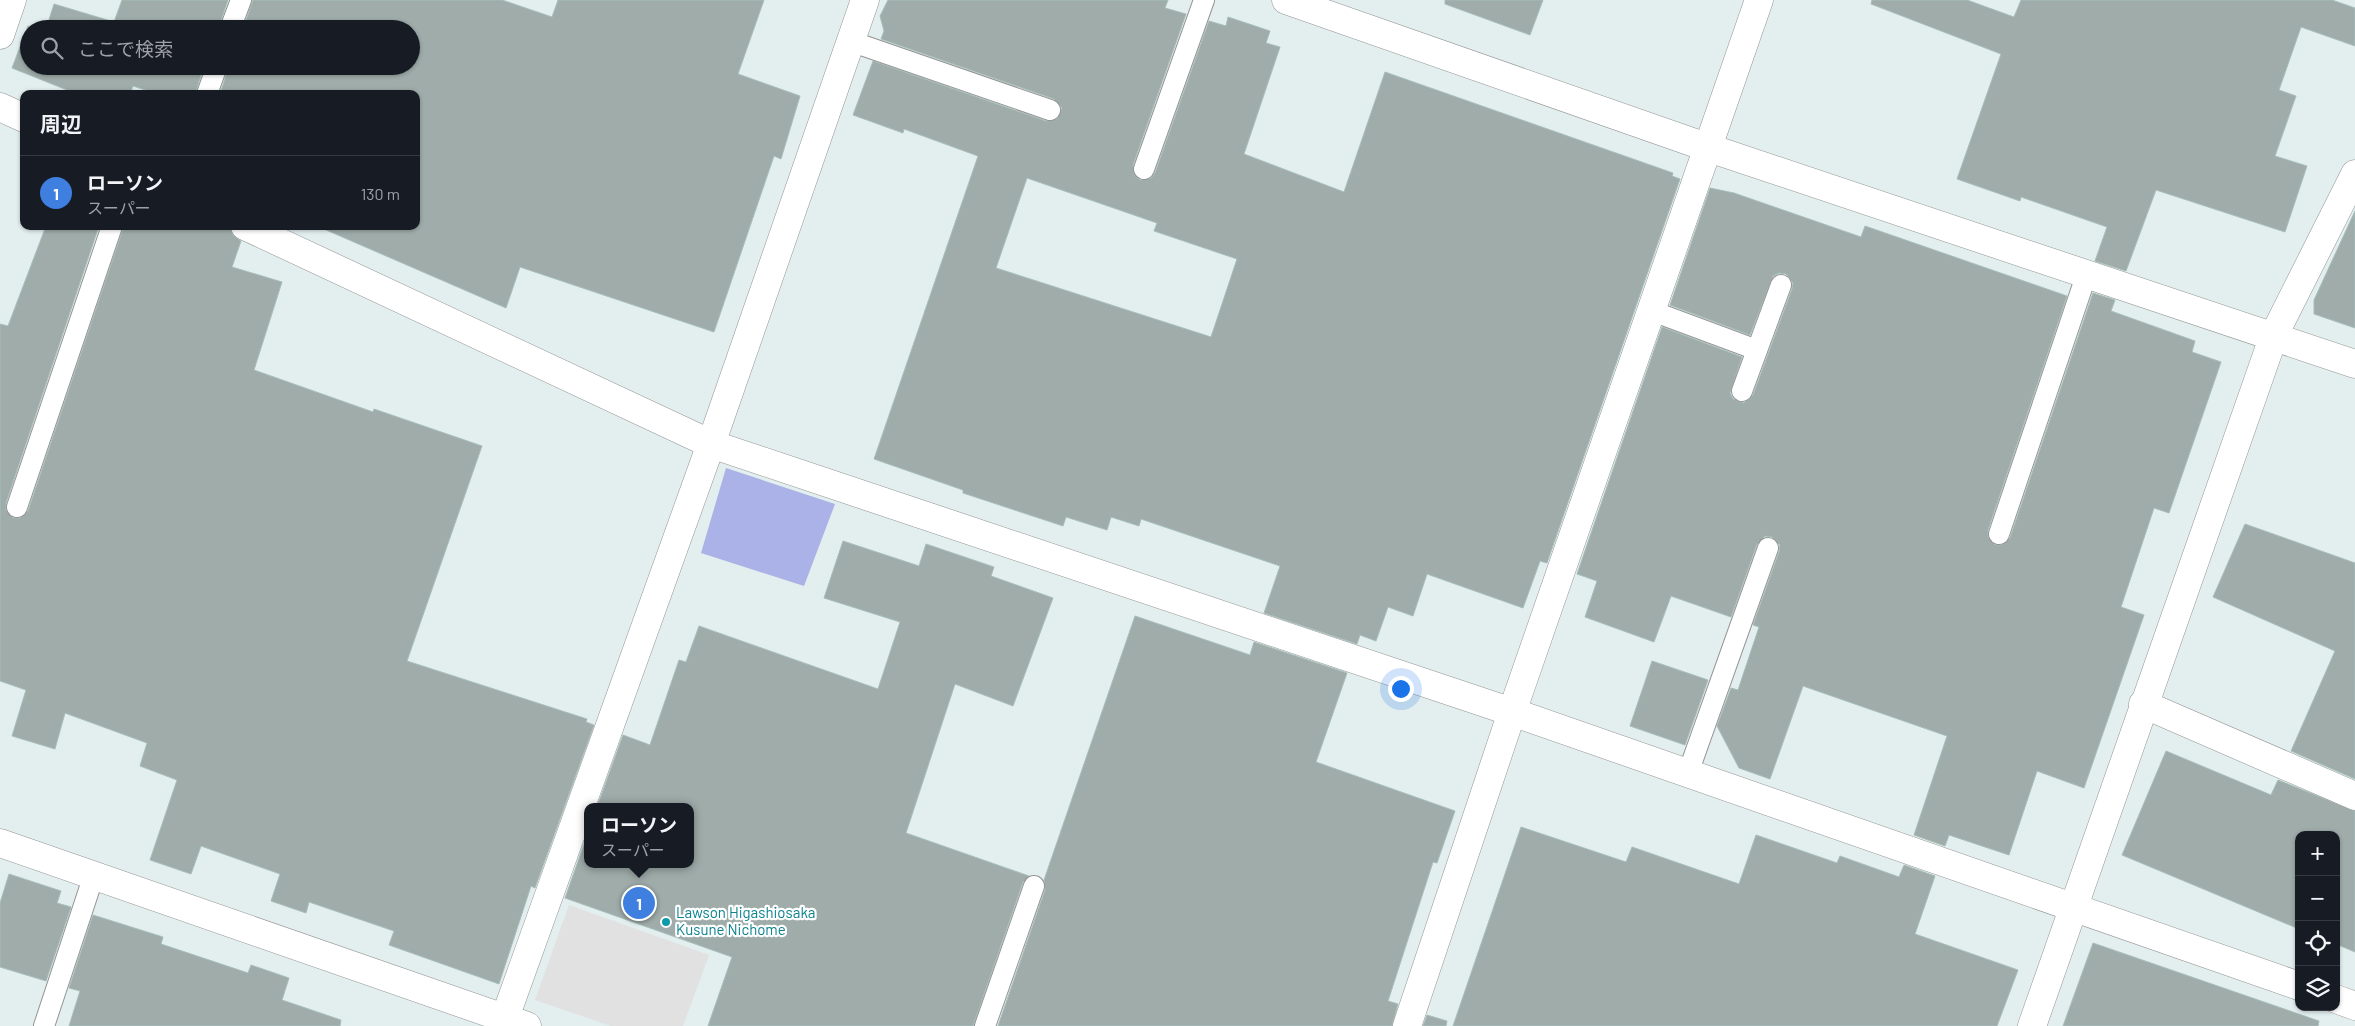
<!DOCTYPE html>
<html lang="ja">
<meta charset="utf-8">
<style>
body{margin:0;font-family:Barlow,"Noto Sans JP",sans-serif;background:#242831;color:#f1f3f6}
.controls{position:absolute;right:15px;bottom:15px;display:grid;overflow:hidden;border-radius:10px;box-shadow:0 1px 4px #0004}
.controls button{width:45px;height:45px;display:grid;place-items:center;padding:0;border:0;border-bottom:1px solid #363941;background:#171b24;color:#f1f3f6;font:25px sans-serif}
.you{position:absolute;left:1400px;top:688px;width:18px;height:18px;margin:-12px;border:4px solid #fff;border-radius:50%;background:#1a73e8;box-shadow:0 0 0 8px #1a73e833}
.badge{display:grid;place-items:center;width:32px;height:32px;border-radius:50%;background:#07c44c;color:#fff;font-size:16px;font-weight:700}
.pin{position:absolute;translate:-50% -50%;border:2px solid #fff;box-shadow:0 1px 5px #0006}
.popup{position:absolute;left:584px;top:803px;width:110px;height:65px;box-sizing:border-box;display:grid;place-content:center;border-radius:10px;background:#171b24;filter:drop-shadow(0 1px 4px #0005);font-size:16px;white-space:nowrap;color:#9ea1a6}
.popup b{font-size:19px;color:#f1f3f6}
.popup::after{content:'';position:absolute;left:50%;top:100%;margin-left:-10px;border:10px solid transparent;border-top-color:#171b24}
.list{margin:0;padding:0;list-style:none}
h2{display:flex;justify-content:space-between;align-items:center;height:65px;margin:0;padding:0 20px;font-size:21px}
h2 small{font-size:16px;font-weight:400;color:#9ea1a6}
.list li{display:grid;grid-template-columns:32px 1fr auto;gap:15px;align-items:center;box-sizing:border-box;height:75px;padding:0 20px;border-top:1px solid #363941}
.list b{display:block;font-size:19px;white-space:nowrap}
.list p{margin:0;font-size:16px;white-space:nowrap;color:#9ea1a6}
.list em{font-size:16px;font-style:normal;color:#9ea1a6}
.icon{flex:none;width:28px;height:28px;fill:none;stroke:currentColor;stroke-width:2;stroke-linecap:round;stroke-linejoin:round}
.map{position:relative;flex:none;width:2355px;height:1026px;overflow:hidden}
.search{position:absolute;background:#171b24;box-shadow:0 1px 4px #0004;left:20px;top:20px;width:400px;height:55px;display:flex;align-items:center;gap:12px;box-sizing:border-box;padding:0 18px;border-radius:28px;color:#9ea1a6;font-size:19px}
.panel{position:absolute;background:#171b24;box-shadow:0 1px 4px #0004;left:20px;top:90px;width:400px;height:140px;border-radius:10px}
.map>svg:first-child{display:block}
.grass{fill:#aab2e7}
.parking{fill:#e1e1e1}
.building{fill:#9faca9;stroke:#a6bfba;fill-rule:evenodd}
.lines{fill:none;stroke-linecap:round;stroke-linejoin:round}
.service-casing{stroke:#949494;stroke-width:22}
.minor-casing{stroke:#949494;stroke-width:29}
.service{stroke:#fff;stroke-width:20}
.minor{stroke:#fff;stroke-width:28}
.culture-dot{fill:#0f9aa8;stroke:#fff;stroke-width:2}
.labels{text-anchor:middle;stroke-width:4.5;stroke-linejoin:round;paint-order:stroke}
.culture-label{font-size:15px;fill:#0d838f;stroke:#fff;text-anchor:start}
</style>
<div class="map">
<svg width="2355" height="1026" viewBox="0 0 2355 1026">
<rect width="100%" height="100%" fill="#e3eeee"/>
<polygon class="grass" points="726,468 835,504 804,586 701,553"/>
<polygon class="parking" points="569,905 709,955 683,1026 611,1026 535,1000"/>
<g class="building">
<polygon points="122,0 228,0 218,29 46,29 54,4 114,22"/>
<polygon points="253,0 502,0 552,17 558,0 764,0 738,74 800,96 781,159 774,156 714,332 520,267 506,308 317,226 416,226 416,94 220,94 229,66 411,66 411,29 243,29"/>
<path d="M 888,0 L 1168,0 L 1165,8 L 1186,14 L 1133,165 L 1135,176 L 1140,180 L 1151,178 L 1155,173 L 1209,21 L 1226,26 L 1228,17 L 1270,31 L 1266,43 L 1280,47 L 1244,154 L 1344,192 L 1385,72 L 1673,173 L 1672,176 L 1680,179 L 1547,563 L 1540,561 L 1523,608 L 1427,574 L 1413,616 L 1388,607 L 1376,641 L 1360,635 L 1357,644 L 1264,613 L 1280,566 L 1141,519 L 1139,526 L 1111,517 L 1107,530 L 1066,517 L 1063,526 L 963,493 L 963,490 L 874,459 L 978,156 L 904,129 L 903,133 L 853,115 L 873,61 L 1046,121 L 1057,119 L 1062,108 L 1054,99 L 881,39 L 884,31 L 880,16 ZM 1027,178 L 1157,223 L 1154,231 L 1237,259 L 1211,337 L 996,268 Z"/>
<polygon points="1445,0 1543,0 1530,35 1445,4"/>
<polygon points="1872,0 1967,0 2014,17 2021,0 2332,0 2355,8 2355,46 2301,27 2279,90 2296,96 2275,156 2307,166 2285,232 2156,190 2126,271 2095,261 2107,227 2021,197 2020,201 1957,179 2001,54 1871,4"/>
<polygon points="28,26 34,29 29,29 29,66 204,66 195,94 158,94 133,86 130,94 77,94 12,68"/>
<polygon points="1710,188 1734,193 1861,237 1865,226 2067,296 1988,530 1988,537 1995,545 2002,545 2010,538 2093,293 2115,300 2111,311 2195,341 2192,352 2221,362 2169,513 2154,508 2121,607 2144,615 2084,788 2037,771 2009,855 1949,835 1945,846 1914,835 1947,736 1803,686 1770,779 1739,768 1717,726 1731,688 1738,690 1759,627 1753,625 1779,552 1780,545 1772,537 1765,536 1757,544 1731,617 1671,596 1654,642 1585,617 1597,581 1577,574 1662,327 1742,357 1730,393 1733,399 1744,403 1753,395 1792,289 1793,283 1786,274 1779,273 1773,276 1750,335 1670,305"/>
<polygon points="2355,211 2355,328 2314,314 2314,300"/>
<polygon points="46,226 99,226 6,503 6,510 13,518 20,518 28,511 124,226 230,226 233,235 241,241 232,267 282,282 254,370 373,412 374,409 482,446 407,661 587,719 586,722 594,725 535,888 531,886 499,984 389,945 394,931 309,902 306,913 271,901 280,874 201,846 191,874 150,860 177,780 140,766 147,743 65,713 55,749 12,736 26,690 0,681 0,324 8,326"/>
<polygon points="2245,524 2355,563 2355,779 2291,751 2335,651 2213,597"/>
<polygon points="843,541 919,566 926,544 994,567 991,576 1053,598 1013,706 955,684 906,833 1029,876 1023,882 973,1026 708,1026 732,957 565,898 588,833 588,864 690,864 690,807 597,807 623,735 650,745 679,660 686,662 699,626 878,689 900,622 824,598"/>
<polygon points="1135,616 1250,655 1254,642 1347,673 1316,762 1455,811 1437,863 1433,862 1388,1001 1398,1004 1392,1026 998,1026 1045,890 1044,880"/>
<polygon points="1652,661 1708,680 1685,745 1630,726"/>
<polygon points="2166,751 2271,795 2278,780 2355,811 2355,952 2336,944 2336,835 2299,835 2299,929 2122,855"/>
<polygon points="1521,827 1626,862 1632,847 1739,884 1756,835 1837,863 1840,856 1899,877 1904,865 1935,876 1915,934 2018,970 1997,1026 1453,1026"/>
<polygon points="9,874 61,891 57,903 71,907 46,981 0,967 0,903"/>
<polygon points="93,915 163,937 161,944 248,973 251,965 289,978 282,1000 341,1020 340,1026 69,1026 80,991 69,988"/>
<polygon points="2093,943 2319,1021 2318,1026 2063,1026"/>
<polygon points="1427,1015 1447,1021 1446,1026 1423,1026"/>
</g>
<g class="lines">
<defs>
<g id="service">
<polyline points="230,29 241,0"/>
<polyline points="850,41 1050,110"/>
<polyline points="207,94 217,66"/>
<polyline points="1144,169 1204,0"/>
<polyline points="1652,311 1757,350"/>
<polyline points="1742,391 1781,285"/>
<polyline points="17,507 112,226"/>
<polyline points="1999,534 2087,273"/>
<polyline points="1688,773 1768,548"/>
<polyline points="44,1026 94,875"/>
<polyline points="985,1026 1034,886"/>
</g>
<g id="minor">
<polyline points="1286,0 1709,148 2355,364"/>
<polyline points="0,35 12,0"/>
<polyline points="0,107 24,118"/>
<polyline points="245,226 711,444 1512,712 2299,986"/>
<polyline points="2143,704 2355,796"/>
<polyline points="0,843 527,1026"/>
<polyline points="2336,999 2355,1006"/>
<polyline points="502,1026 711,444 865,0"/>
<polyline points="1407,1026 1512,712 1759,0"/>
<polyline points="2032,1026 2274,335 2355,174"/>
</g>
</defs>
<use href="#service" class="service-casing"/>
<use href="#minor" class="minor-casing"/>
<use href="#service" class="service"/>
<use href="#minor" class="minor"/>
</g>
<circle class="culture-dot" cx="666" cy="922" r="5"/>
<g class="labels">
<g class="culture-label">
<text x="676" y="918">Lawson Higashiosaka<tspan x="676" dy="17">Kusune Nichome</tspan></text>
</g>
</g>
</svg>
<div class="controls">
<button>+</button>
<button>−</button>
<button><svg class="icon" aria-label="locate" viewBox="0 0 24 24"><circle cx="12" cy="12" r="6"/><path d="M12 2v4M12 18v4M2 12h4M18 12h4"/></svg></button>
<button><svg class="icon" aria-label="layers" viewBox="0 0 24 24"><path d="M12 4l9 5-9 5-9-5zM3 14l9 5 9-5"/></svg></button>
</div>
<div class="you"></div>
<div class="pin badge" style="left:639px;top:903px;background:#3f7fe0">1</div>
<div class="popup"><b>ローソン</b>スーパー</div>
<div class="search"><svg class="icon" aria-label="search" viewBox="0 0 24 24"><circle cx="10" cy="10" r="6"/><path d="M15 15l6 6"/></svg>ここで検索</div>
<section class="panel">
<h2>周辺<small></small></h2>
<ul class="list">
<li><span class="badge" style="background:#3f7fe0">1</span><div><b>ローソン</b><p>スーパー</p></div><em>130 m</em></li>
</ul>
</section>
</div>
